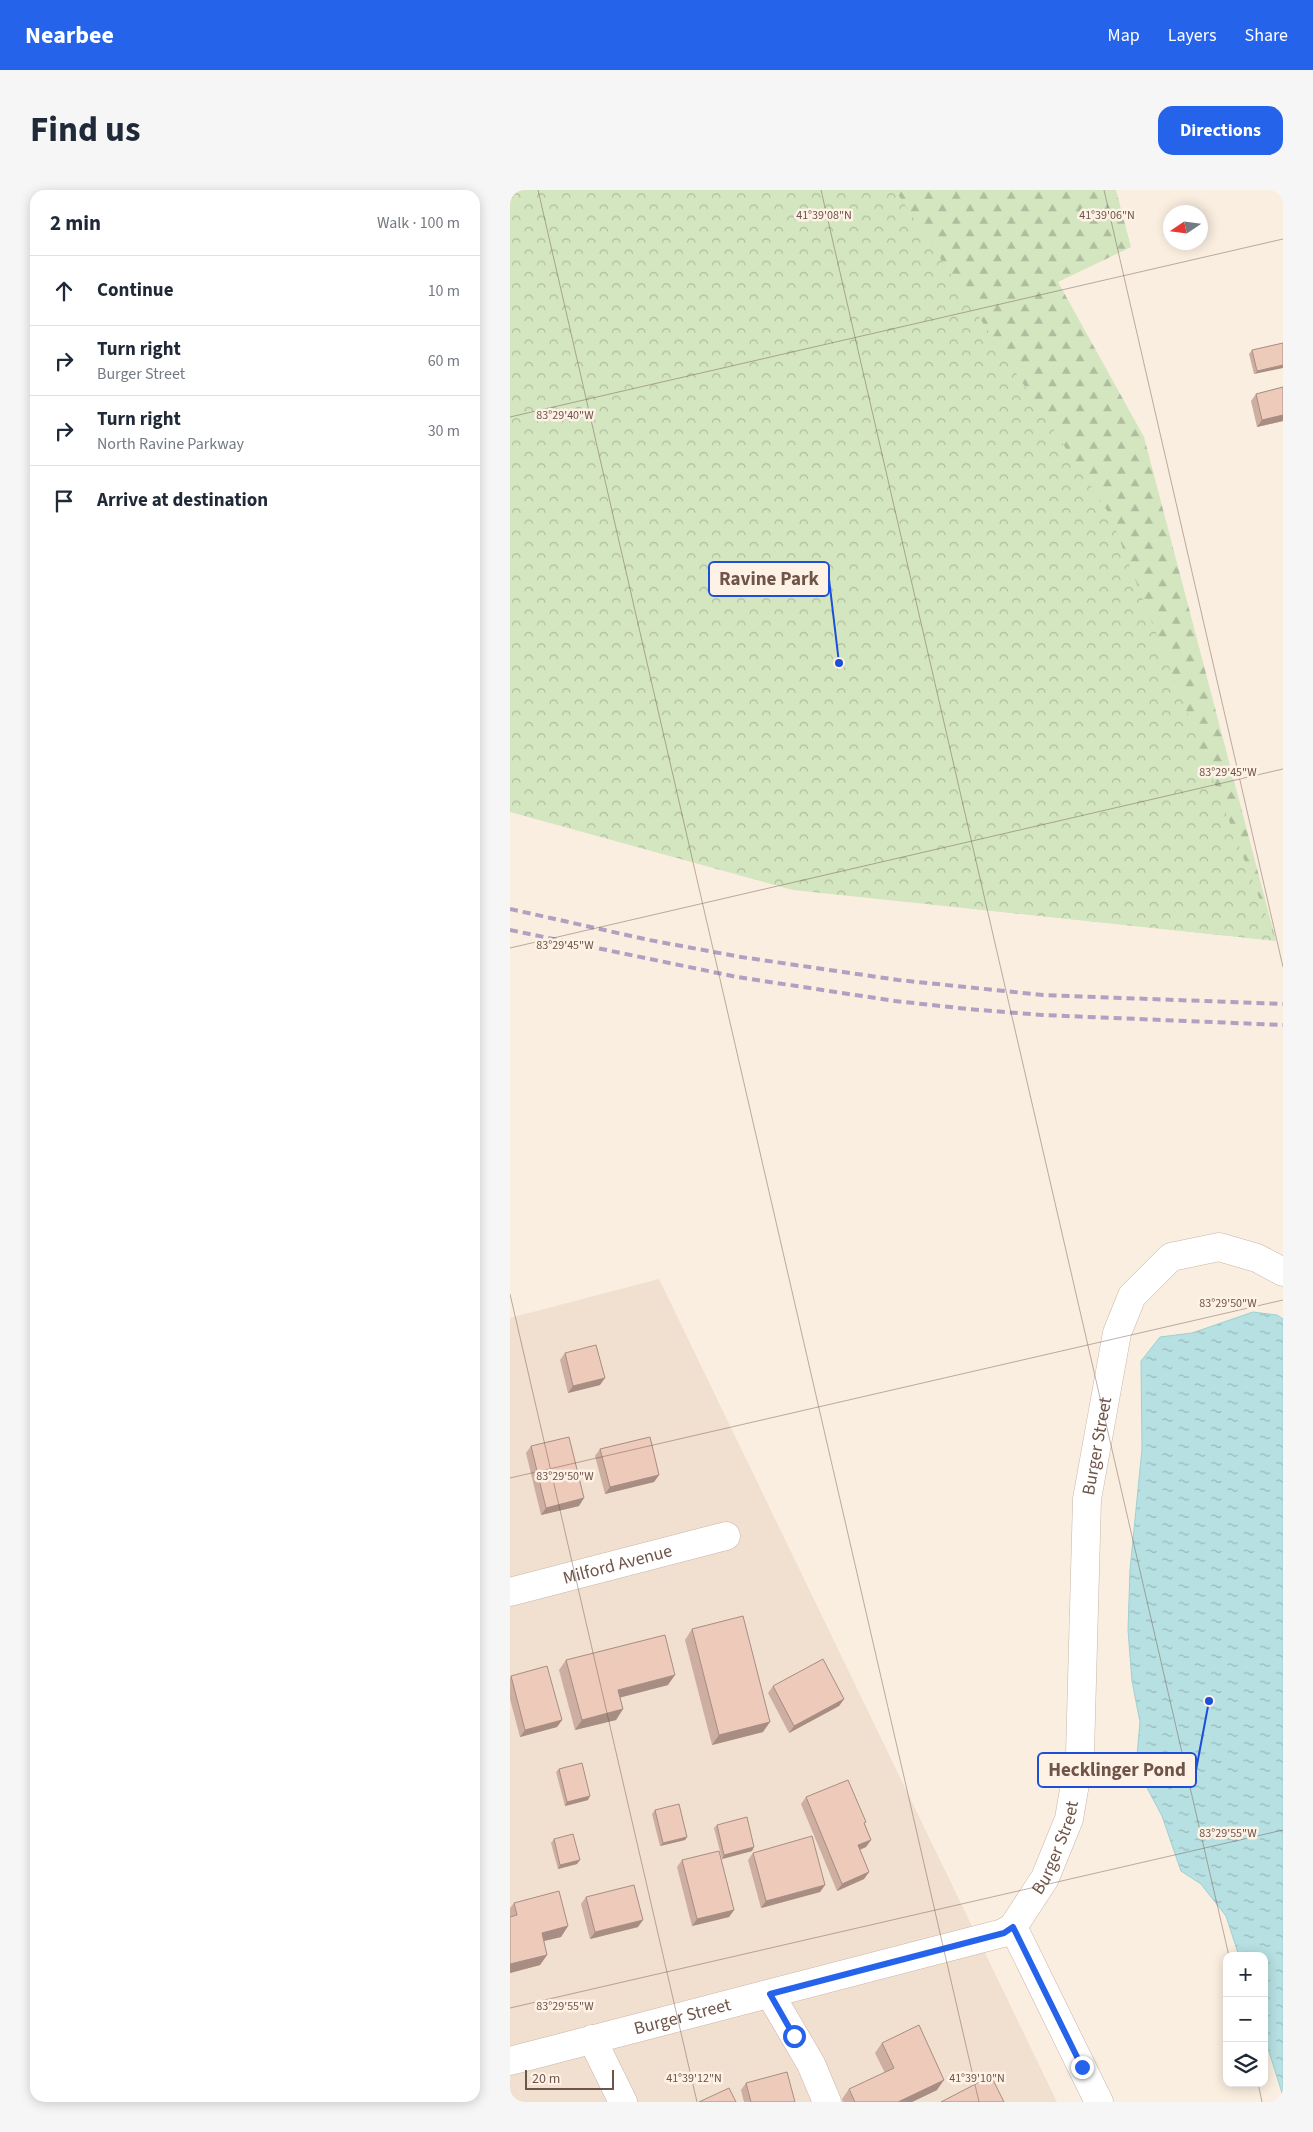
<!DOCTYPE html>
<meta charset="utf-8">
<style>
body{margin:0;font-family:"Source Sans 3",sans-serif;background:#f6f6f7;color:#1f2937}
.controls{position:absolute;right:15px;bottom:15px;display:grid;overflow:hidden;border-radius:10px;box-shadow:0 2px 12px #0003}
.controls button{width:45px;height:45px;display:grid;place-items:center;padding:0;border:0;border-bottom:1px solid #e0e1e3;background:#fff;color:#1f2937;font:25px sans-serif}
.compass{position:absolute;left:653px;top:15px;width:45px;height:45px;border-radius:50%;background:#fff;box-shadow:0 2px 12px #0003;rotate:257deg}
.scale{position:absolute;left:15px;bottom:12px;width:89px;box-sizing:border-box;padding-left:5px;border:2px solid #6f5449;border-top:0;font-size:14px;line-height:18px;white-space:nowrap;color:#6f5449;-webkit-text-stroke:4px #fef2e6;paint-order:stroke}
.stop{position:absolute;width:15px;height:15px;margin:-11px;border:4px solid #2563eb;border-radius:50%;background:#fff}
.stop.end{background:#2563eb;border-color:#fff;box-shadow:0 1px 5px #0008}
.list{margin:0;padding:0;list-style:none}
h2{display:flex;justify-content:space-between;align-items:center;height:65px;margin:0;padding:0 20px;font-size:21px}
h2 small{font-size:16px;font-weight:400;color:#747a83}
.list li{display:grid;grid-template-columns:32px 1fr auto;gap:15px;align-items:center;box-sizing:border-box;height:70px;padding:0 20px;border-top:1px solid #e0e1e3}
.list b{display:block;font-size:19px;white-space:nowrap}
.list p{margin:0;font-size:16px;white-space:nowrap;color:#747a83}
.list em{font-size:16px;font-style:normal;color:#747a83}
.icon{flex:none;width:28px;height:28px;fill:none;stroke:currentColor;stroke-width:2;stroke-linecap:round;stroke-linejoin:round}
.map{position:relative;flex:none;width:773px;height:1912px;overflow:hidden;border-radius:15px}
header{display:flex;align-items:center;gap:30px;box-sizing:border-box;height:70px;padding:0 25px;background:#2563eb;color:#fff}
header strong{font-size:24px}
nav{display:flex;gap:28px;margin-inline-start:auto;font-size:18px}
.intro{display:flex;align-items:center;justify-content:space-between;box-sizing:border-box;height:120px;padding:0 30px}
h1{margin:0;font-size:35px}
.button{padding:12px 22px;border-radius:15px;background:#2563eb;color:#fff;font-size:18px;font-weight:700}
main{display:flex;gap:30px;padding:0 30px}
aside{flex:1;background:#fff;border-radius:15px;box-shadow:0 2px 12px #0003}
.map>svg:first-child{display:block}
.residential{fill:#f1dfcf}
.forest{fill:url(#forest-firs)}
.park{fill:url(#park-crowns)}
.water{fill:url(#water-ripples);stroke:#9ed0d3}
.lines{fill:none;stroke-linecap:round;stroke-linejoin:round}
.minor-casing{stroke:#cab5a8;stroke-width:29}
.minor{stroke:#fff;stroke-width:28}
.rail{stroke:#b0a1c2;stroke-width:4;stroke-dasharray:8 5;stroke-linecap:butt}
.wall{fill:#cdaea0}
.shaded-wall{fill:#a78d82}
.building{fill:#eecaba;stroke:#a78d82}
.route{stroke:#2563eb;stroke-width:6}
.ticks{fill:none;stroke:#6f5449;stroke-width:1;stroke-opacity:0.45}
.labels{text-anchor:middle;stroke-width:5;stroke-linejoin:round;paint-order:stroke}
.street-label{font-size:18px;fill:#6f5449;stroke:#fef2e6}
.ticks-label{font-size:12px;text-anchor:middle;fill:#6f5449;stroke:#fef2e6;stroke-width:5;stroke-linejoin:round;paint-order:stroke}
.leader{fill:none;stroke:#1d4ed8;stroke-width:2}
.callout-dot{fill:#1d4ed8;stroke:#fef2e6;stroke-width:2}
.callout{fill:#fef2e6;stroke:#1d4ed8;stroke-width:2}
.callout-label{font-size:19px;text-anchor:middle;font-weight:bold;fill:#6f5449}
</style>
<header>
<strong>Nearbee</strong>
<nav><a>Map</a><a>Layers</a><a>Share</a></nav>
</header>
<div class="intro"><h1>Find us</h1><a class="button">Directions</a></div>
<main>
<aside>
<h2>2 min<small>Walk · 100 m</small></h2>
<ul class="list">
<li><svg class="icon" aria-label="ahead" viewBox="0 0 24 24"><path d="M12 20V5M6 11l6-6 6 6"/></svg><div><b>Continue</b></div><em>10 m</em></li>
<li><svg class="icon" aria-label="right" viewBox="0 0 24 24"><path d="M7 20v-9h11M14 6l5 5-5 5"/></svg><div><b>Turn right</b><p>Burger Street</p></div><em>60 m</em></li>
<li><svg class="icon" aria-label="right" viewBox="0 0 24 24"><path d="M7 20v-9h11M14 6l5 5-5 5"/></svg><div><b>Turn right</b><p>North Ravine Parkway</p></div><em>30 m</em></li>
<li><svg class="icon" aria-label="arrive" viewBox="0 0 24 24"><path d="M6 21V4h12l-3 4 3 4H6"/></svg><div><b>Arrive at destination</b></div></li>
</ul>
</aside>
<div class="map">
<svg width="773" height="1912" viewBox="0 0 773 1912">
<defs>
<pattern id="forest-firs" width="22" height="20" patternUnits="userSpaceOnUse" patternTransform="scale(1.25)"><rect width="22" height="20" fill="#d3e6c0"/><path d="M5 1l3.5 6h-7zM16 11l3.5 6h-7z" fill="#afbd9e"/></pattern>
<pattern id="park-crowns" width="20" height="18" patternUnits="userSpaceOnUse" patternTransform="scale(1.25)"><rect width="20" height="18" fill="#d3e6c0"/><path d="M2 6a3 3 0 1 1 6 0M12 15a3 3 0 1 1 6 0" fill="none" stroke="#afbd9e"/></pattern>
<pattern id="water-ripples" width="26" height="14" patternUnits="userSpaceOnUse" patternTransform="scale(1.25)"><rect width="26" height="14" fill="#b7e0e2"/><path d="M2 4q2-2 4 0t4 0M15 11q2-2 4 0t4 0" fill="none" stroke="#99b8b9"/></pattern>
</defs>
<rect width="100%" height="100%" fill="#faeee0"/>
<polygon class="residential" points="149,1089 547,1912 0,1912 0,1128"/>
<polygon class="forest" points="149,0 606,0 621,57 548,92 634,247 766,751 466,719"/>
<polygon class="park" points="0,0 385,0 600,325 766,751 283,700 0,622"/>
<polygon class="water" points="743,1122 767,1125 773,1129 773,1906 754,1846 754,1766 729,1766 716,1726 691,1694 671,1681 652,1626 626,1577 630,1532 622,1491 618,1440 620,1380 632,1259 631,1171 650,1147 682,1143"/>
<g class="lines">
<defs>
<g id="minor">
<path id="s1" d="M 0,1402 L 216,1346"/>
<polyline points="503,1737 589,1912"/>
<polyline points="260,1804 301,1874 317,1912"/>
<polyline points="82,1849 113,1912"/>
<path id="s2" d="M 0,1871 L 493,1743 L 503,1737 L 535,1688 L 559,1629 L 570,1564 L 577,1309 L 607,1143 L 622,1106 L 661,1067 L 709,1057 L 747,1068 L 773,1082"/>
</g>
</defs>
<use href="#minor" class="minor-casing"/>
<use href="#minor" class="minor"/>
<g class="rail">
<polyline points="0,719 139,750 231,767 388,790 533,805 773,814"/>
<polyline points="0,740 227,787 385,811 458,819 532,825 773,835"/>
</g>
</g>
<g class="wall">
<polygon points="773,153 744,184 739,164 742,160"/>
<polygon points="773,197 773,231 747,237 741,211 746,204"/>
<polygon points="55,1163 90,1195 58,1203 50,1170"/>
<polygon points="21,1256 69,1316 31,1325 16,1263"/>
<polygon points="90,1259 149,1285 144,1292 95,1304 85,1266"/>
<polygon points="182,1439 253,1542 202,1555 175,1450"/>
<polygon points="56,1470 158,1495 110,1507 113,1519 106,1530 65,1540 49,1480"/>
<polygon points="1,1486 52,1530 47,1537 10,1547 0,1509 0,1488"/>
<polygon points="263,1496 334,1509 329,1516 279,1543 258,1503"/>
<polygon points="49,1579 78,1610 55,1616 46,1582"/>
<polygon points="296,1607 355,1634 361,1650 356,1657 350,1660 359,1682 354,1689 327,1701 291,1614"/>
<polygon points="145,1620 177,1647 175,1650 150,1656 142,1624"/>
<polygon points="207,1635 242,1661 212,1669 204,1638"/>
<polygon points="44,1649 67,1674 48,1679 41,1653"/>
<polygon points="243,1663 315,1695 310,1702 251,1718 238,1670"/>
<polygon points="172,1670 224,1720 219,1727 182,1736 167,1677"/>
<polygon points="76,1707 128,1737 80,1749 71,1714"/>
<polygon points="4,1713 58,1736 51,1747 34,1751 37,1765 30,1775 0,1783 0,1718"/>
<polygon points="372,1853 427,1900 402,1912 333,1912 332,1909 339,1899 375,1883 365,1863"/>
<polygon points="236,1893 285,1912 234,1912 231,1900"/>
</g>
<g class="shaded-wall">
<polygon points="773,175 773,178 744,184 747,181"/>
<polygon points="773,225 773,231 747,237 752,230"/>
<polygon points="95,1188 90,1195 58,1203 63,1196"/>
<polygon points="149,1285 144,1292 95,1304 100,1297"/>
<polygon points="74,1308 69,1316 31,1325 36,1318"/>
<polygon points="165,1485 158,1495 101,1510 108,1500"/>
<polygon points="334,1509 329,1516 279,1543 284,1536"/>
<polygon points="113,1519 106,1530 65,1540 72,1530"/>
<polygon points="52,1530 47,1537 10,1547 15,1540"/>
<polygon points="260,1532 253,1542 202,1555 209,1545"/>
<polygon points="80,1606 78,1610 55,1616 57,1612"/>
<polygon points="177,1647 175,1650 150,1656 153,1653"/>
<polygon points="361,1650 356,1657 343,1662 348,1655"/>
<polygon points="244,1657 242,1661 212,1669 214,1665"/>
<polygon points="70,1670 67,1674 48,1679 50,1675"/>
<polygon points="359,1682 354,1689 327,1701 332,1694"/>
<polygon points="315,1695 310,1702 251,1718 256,1711"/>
<polygon points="224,1720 219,1727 182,1736 187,1729"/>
<polygon points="133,1730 128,1737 80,1749 85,1742"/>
<polygon points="58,1736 51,1747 25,1753 32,1743"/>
<polygon points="37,1765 30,1775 0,1783 0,1774"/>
<polygon points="434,1890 427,1900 402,1912 388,1912"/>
</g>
<g class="building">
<polygon points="773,153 773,175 747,181 742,160"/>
<polygon points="773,197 773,225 752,230 746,204"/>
<polygon points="86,1155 95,1188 63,1196 55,1163"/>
<polygon points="59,1247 74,1308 36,1318 21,1256"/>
<polygon points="140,1247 149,1285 100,1297 90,1259"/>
<polygon points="233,1426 260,1532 209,1545 182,1439"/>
<polygon points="155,1445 165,1485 108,1500 113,1519 72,1530 56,1470"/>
<polygon points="313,1469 334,1509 284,1536 263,1496"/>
<polygon points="37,1476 52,1530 15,1540 1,1486"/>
<polygon points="72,1573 80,1606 57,1612 49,1579"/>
<polygon points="338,1590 356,1632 354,1633 361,1650 348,1655 359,1682 332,1694 296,1607"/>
<polygon points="169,1614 177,1647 153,1653 145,1620"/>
<polygon points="237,1627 244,1657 214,1665 207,1635"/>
<polygon points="63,1644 70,1670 50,1675 44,1649"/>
<polygon points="302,1646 315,1695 256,1711 243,1663"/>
<polygon points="209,1661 224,1720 187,1729 172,1670"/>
<polygon points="124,1695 133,1730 85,1742 76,1707"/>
<polygon points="49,1701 58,1736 32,1743 37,1765 0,1774 0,1727 7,1725 4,1713"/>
<polygon points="409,1835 434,1890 388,1912 345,1912 339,1899 384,1878 372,1853"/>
<polygon points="277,1882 285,1912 241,1912 236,1893"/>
<polygon points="481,1886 494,1912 431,1912"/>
<polygon points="219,1898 226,1912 189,1912"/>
</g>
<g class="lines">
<polyline class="route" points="284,1846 260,1804 494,1743 503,1737 572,1877"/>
</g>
<path class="ticks" d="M 28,0 L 469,1912M 311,0 L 719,1766M 594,0 L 773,777M 0,227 L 773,49M 0,758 L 773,579M 0,1104 L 187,1912M 0,1288 L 773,1110M 0,1818 L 773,1640M 748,1893 L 752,1912"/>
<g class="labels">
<g class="street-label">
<text dy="6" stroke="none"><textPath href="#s2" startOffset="1018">Burger Street</textPath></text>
<text dy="6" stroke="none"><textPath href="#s1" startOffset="111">Milford Avenue</textPath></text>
<text dy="6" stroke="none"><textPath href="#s2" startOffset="612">Burger Street</textPath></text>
<text dy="6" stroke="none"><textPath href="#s2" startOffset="178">Burger Street</textPath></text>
</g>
</g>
<g class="ticks-label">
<text x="314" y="29">41°39'08"N</text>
<text x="597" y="29">41°39'06"N</text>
<text x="55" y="229">83°29'40"W</text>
<text x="718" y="586">83°29'45"W</text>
<text x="55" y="759">83°29'45"W</text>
<text x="718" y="1117">83°29'50"W</text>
<text x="55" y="1290">83°29'50"W</text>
<text x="718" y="1647">83°29'55"W</text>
<text x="55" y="1820">83°29'55"W</text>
<text x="184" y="1892">41°39'12"N</text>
<text x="467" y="1892">41°39'10"N</text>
</g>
<path class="leader" d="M329 473L319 389M699 1511L686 1580"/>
<g class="callout-dot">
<circle cx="329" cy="473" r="5"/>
<circle cx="699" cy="1511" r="5"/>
</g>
<g class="callout">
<rect x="199" y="372" width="120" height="34" rx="5"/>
<rect x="528" y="1563" width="158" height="34" rx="5"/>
</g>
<g class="callout-label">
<text x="259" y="395">Ravine Park</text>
<text x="607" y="1586">Hecklinger Pond</text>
</g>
</svg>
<div class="controls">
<button>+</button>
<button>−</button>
<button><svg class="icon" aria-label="layers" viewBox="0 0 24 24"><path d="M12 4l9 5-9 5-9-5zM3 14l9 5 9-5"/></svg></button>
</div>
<svg class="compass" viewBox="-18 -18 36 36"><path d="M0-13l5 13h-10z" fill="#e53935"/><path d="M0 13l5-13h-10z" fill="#747a83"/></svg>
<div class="scale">20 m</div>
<div class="stop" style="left:284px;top:1846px"></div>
<div class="stop end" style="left:572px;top:1877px"></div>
</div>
</main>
